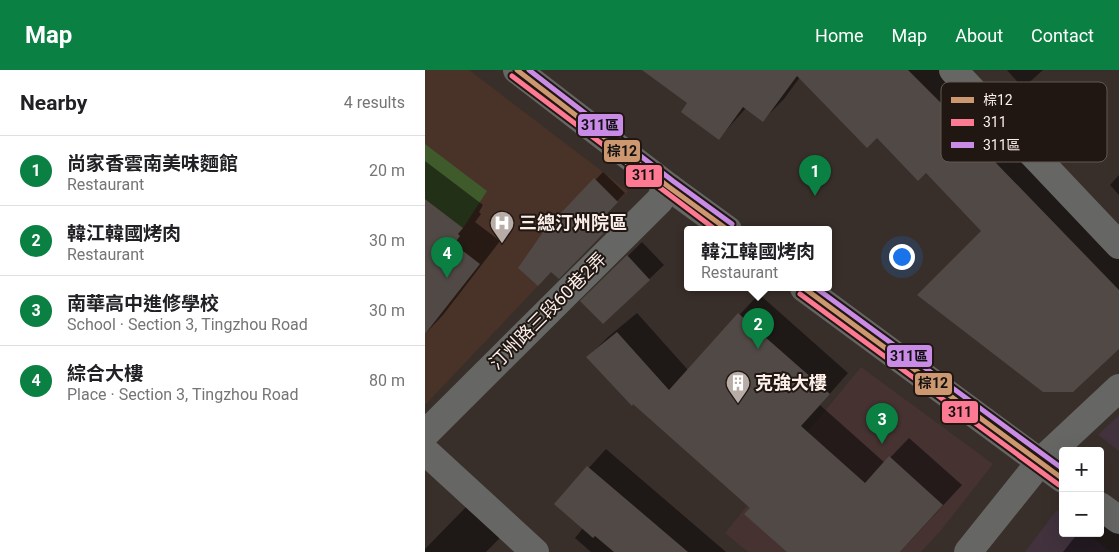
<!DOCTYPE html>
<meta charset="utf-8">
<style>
body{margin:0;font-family:Roboto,"Noto Sans TC",sans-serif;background:#f6f6f6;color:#202124}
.controls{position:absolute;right:15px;bottom:15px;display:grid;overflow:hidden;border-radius:5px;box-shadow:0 5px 20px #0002}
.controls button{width:45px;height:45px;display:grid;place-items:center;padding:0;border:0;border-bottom:1px solid #e0e0e0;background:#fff;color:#202124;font:25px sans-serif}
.you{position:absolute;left:476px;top:186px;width:18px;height:18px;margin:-12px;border:4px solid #fff;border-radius:50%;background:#1a73e8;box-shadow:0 0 0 8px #1a73e833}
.badge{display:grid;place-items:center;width:32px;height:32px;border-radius:50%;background:#0b8043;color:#fff;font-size:16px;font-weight:700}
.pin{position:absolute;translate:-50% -41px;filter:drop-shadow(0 1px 2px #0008)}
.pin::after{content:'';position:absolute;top:26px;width:18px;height:15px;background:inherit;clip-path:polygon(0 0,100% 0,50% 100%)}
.popup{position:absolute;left:259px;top:156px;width:148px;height:65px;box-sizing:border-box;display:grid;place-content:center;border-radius:5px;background:#fff;filter:drop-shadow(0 1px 4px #0005);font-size:16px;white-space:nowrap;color:#757577}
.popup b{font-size:19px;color:#202124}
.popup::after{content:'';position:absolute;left:50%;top:100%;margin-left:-10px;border:10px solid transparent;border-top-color:#fff}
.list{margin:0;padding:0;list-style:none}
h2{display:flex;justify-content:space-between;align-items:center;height:65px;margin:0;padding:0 20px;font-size:21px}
h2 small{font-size:16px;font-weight:400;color:#757577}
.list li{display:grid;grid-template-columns:32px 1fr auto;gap:15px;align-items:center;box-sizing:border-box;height:70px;padding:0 20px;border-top:1px solid #e0e0e0}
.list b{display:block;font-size:19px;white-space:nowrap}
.list p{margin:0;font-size:16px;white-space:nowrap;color:#757577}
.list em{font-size:16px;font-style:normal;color:#757577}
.map{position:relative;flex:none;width:694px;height:482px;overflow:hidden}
header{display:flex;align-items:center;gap:30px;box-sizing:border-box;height:70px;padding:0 25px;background:#0b8043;color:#fff}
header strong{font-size:24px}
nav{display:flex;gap:28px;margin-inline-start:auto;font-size:18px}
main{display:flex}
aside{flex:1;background:#fff}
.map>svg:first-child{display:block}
.commercial{fill:#41323d}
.built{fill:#493227}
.education{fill:#453231}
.green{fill:#405b2b}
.shadow{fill:#0007}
.building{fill:#514945}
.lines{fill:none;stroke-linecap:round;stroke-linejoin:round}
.minor{stroke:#666664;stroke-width:28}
.bus-1-casing{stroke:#201713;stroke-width:9}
.bus-2-casing{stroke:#201713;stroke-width:9}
.bus-3-casing{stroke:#201713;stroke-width:9}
.bus-1{stroke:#cd976f;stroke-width:5}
.bus-2{stroke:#fe7a93;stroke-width:5}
.bus-3{stroke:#ca8be6;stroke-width:5}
.labels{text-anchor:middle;stroke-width:4;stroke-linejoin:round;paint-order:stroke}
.poi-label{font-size:18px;font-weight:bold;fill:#fcefe9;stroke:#201713;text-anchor:start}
.street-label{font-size:18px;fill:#fcefe9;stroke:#201713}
.key{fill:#201713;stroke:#625853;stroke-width:1}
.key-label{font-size:14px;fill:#fcefe9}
.line-badge{stroke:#201713;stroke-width:2}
.pale-badge-label{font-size:14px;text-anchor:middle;font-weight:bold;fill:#111}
</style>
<header>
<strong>Map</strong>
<nav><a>Home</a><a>Map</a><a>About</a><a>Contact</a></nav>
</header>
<main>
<aside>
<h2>Nearby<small>4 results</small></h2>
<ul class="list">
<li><span class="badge">1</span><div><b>尚家香雲南美味麵館</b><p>Restaurant</p></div><em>20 m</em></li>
<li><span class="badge">2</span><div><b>韓江韓國烤肉</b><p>Restaurant</p></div><em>30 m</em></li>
<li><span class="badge">3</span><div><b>南華高中進修學校</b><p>School · Section 3, Tingzhou Road</p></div><em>30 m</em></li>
<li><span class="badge">4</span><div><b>綜合大樓</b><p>Place · Section 3, Tingzhou Road</p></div><em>80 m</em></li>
</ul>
</aside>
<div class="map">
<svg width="694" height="482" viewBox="0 0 694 482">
<rect width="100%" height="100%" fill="#392f2a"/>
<g class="commercial">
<polygon points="694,345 694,381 673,365"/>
<polygon points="632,440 638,444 638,463 662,463 686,482 600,482"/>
</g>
<polygon class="built" points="0,0 44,0 203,121 0,335"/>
<polygon class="education" points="436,297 568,394 517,459 496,482 323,482 300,463"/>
<polygon class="green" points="0,74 62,121 38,158 0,129"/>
<g class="shadow">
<polygon points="219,0 524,0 694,177 694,277 558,161 501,102 375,7 359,29 338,50 321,38 294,68 264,33"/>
<polygon points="582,0 618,0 598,18"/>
<polygon points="0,91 58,135 54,142 56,144 50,152 75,171 18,245 0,264"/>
<polygon points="178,102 200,123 179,145 187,154 134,207 127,200 119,163"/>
<polygon points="694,105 694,125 685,115"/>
<polygon points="217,172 239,195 178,253 157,231"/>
<polygon points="334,224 423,303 395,335 460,393 484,368 537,415 475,482 364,482 327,437 163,287 183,267 212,243 263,300"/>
<polygon points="181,379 301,482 166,482 150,468 158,458 131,434"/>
<polygon points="42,436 75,468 61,482 0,482 0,479"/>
<polygon points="675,449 694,463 694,482 638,482 653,463 675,463"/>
</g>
<g class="building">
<polygon points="217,0 483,0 545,62 543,64 694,220 694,279 648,322 618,322 492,225 556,161 501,103 493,111 452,68 442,78 372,6 338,52 318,37 294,70 256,42 262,33"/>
<polygon points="169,108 193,132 172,154 180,162 134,209 126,202 113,216 93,198 118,162"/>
<polygon points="0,129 38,158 33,164 35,166 29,174 55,194 0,264"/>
<polygon points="202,185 225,210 178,254 155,231"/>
<polygon points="313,243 405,324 376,356 440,413 464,386 518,435 475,482 362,482 319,444 325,438 208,334 207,336 161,287 192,262 244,320"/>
<polygon points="162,396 263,482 189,482 170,466 168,468 129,434"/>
</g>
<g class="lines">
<g class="minor">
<polyline points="92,0 244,117 303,160"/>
<polyline points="528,0 694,175"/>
<polyline points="379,218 638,409"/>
<polyline points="0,364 234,131 244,117"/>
<polyline points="0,381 110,482"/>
<polyline points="675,436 694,450"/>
<polyline points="543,482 616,391 694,318"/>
</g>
<defs>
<g id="bus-1">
<polyline points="92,0 244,117 303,160"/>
<polyline points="379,218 638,409"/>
</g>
<g id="bus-2">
<polyline points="87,6 291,160"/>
<polyline points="375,224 634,415"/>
</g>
<g id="bus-3">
<polyline points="104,0 248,111 307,154"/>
<polyline points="391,218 638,399"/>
</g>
</defs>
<use href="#bus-1" class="bus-1-casing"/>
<use href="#bus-2" class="bus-2-casing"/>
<use href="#bus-3" class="bus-3-casing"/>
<use href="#bus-1" class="bus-1"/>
<use href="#bus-2" class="bus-2"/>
<use href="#bus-3" class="bus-3"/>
</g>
<defs>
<symbol id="hospital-pin" viewBox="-11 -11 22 30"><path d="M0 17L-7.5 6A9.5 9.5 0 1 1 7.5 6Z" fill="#b8aca6" stroke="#201713"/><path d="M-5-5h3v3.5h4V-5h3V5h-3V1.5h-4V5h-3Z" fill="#fff"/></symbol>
<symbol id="building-pin" viewBox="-11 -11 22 30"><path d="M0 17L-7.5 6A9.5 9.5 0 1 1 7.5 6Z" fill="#b8aca6" stroke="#201713"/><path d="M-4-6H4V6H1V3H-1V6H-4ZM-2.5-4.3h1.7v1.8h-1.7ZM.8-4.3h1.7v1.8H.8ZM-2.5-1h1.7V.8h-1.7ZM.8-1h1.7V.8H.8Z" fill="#fff"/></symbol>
</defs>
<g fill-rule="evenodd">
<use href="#hospital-pin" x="63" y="139" width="28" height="38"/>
<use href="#building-pin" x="299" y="299" width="28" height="38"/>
</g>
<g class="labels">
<g class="poi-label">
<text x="94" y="159">三總汀州院區</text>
<text x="330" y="319">克強大樓</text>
</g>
<g class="street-label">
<text transform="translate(123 241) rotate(-45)" y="6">汀州路三段60巷2弄</text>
</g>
</g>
<rect x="516" y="12" width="166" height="80" rx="8" class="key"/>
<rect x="526" y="27" width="23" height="6" fill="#cd976f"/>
<rect x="526" y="49" width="23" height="7" fill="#fe7a93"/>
<rect x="526" y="72" width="23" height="6" fill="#ca8be6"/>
<g class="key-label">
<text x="558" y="35">棕12</text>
<text x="558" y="57">311</text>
<text x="558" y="80">311區</text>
</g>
<g class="line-badge">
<rect x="152" y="43" width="47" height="24" rx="5" fill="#ca8be6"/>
<rect x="178" y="69" width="38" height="24" rx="5" fill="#cd976f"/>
<rect x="200" y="94" width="38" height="24" rx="5" fill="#fe7a93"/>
<rect x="461" y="274" width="47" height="24" rx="5" fill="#ca8be6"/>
<rect x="489" y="302" width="39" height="24" rx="5" fill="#cd976f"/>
<rect x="516" y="330" width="38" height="24" rx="5" fill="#fe7a93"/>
</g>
<g class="pale-badge-label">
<text x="175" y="60">311區</text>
<text x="197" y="86">棕12</text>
<text x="219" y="110">311</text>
<text x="484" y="291">311區</text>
<text x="508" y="318">棕12</text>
<text x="535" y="347">311</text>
</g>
</svg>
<div class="controls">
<button>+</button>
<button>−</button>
</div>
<div class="you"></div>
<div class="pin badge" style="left:390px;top:126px">1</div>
<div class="pin badge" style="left:333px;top:279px">2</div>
<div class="popup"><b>韓江韓國烤肉</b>Restaurant</div>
<div class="pin badge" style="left:457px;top:374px">3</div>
<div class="pin badge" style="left:22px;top:208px">4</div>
</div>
</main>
